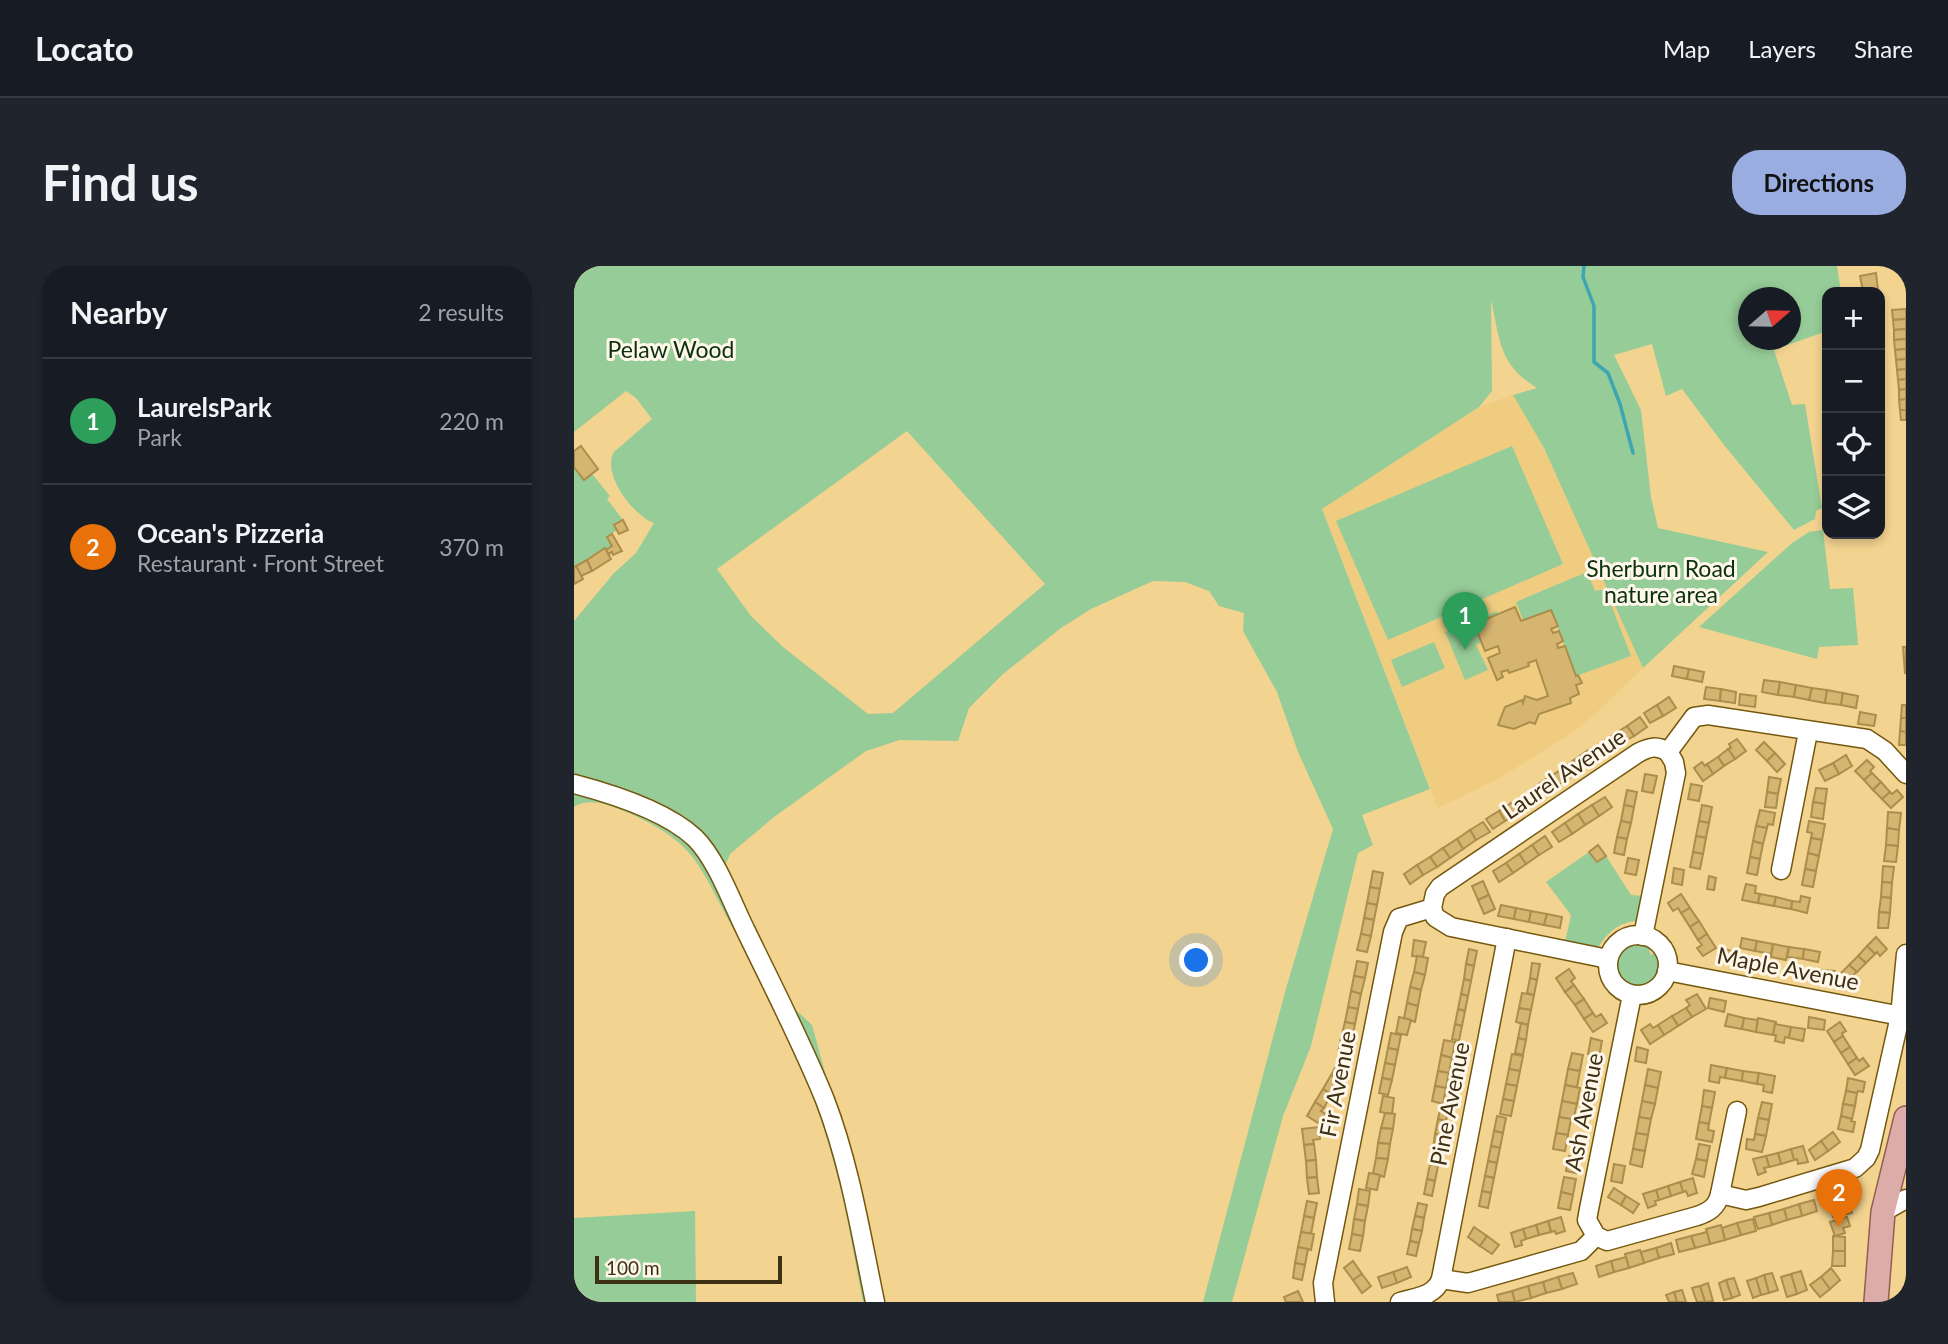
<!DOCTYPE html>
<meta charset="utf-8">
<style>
body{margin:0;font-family:Lato,sans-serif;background:#20242c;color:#f1f3f6}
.controls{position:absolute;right:21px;top:21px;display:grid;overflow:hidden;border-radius:14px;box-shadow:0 4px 10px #0003}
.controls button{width:63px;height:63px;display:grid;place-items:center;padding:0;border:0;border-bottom:2px solid #363941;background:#171b24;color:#f1f3f6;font:35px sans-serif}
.compass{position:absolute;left:1164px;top:21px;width:63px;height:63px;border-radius:50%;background:#171b24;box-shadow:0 4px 10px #0003;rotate:70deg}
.scale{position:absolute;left:21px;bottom:18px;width:187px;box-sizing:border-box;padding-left:7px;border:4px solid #3d3015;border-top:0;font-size:19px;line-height:24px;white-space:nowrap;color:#3d3015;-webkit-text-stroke:5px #fef7ea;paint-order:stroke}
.you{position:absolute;left:623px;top:695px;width:24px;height:24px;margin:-18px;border:5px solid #fff;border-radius:50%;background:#1a73e8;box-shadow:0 0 0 10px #1a73e833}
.badge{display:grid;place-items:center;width:46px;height:46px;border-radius:50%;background:#99ade0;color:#fff;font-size:23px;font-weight:700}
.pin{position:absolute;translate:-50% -58px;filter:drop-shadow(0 2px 4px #0008)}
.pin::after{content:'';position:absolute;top:37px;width:24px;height:21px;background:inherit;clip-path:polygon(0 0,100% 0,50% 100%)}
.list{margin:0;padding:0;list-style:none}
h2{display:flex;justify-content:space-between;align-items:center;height:91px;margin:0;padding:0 28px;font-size:30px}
h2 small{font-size:23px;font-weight:400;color:#9ea1a6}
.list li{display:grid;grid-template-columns:46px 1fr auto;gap:21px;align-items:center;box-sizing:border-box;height:126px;padding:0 28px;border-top:2px solid #363941}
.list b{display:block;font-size:26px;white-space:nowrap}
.list p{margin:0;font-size:23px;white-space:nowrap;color:#9ea1a6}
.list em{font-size:23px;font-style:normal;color:#9ea1a6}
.icon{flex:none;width:38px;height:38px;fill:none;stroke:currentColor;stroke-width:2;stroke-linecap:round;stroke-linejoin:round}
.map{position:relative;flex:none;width:1332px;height:1036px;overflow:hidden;border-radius:28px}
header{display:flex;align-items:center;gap:42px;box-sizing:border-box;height:98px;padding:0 35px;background:#171b24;border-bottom:2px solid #363941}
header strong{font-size:33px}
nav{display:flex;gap:38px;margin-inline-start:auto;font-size:24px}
.intro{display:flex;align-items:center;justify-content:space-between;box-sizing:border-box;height:168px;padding:0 42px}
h1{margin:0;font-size:49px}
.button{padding:18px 32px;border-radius:28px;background:#99ade0;color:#111;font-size:24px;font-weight:700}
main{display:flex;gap:42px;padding:0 42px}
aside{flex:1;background:#171b24;border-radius:28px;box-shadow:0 4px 10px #0003}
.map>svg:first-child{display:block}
.built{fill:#efcc80}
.green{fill:#96cc97;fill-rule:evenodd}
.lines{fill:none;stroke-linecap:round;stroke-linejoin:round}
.stream{stroke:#3ea6b1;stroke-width:3.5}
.building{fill:#d5b570;stroke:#ac8e4c;stroke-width:2}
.minor-casing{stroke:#74580e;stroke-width:21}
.major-casing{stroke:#955c4f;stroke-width:26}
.minor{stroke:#fff;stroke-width:18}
.major{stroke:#dcaca8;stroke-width:23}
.labels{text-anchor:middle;stroke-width:6;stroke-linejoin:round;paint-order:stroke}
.park-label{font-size:23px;fill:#0a320f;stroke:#fef7ea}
.street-label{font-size:23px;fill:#3d3015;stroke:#fef7ea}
</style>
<header>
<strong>Locato</strong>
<nav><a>Map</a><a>Layers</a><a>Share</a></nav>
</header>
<div class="intro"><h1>Find us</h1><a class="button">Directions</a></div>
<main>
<aside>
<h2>Nearby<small>2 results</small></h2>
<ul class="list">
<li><span class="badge" style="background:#2e9e5b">1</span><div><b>LaurelsPark</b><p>Park</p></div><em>220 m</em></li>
<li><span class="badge" style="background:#e8710a">2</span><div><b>Ocean's Pizzeria</b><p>Restaurant · Front Street</p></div><em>370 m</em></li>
</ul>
</aside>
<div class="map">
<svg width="1332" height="1036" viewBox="0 0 1332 1036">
<rect width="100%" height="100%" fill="#f3d390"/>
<polygon class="built" points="939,129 970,182 1069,402 1020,449 995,469 929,510 864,542 748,243 905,141"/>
<g class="green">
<path d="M 0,0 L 1263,0 L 1267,26 L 1253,26 L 1253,65 L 1200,84 L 1218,139 L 1231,138 L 1248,242 L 1242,245 L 1241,253 L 1220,264 L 1150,179 L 1108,123 L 1092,130 L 1078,78 L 1040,89 L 1067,144 L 1077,231 L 1084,262 L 1194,286 L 1069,402 L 970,182 L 939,129 L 963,122 C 925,99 926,74 917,34 L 918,125 L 905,141 L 748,243 L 856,523 L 788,549 L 799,579 L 784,587 L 737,780 L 709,850 L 658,1036 L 629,1036 L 711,726 L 759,563 L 724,486 L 703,426 L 669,365 L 670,347 L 645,340 L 635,325 L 611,316 L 579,315 L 517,343 L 487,362 L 429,408 L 395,442 L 384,475 L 326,474 L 292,485 L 200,551 L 156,588 L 152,598 L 159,620 L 222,744 L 238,759 L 305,1004 L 310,1036 L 289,1036 C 280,991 273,945 261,901 C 239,814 197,730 154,653 C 143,633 133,611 120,593 C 103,570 76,556 50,545 C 35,539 15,531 0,541 L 0,355 L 40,307 L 62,287 L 80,257 C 60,250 27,208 40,186 L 78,153 L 62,132 L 52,125 L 0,166 ZM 1174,32 L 1216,32 L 1216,74 L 1174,74 ZM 333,165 L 471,318 L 319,447 L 294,448 L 209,381 L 177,350 L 143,303 Z"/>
<polygon points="938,180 989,298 814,374 762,255"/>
<polygon points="0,201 10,214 18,208 36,230 33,233 49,254 40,258 43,264 33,271 38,280 0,301"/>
<polygon points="1249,264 1256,323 1279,322 1284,379 1245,381 1243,393 1125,361 1218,277 1235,266"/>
<polygon points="1013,306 1021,325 1031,323 1057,390 1002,410 977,344 949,354 942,336"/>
<polygon points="923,345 924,348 900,358 908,376 902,379 914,404 891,414 871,366"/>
<polygon points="860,376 871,402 828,421 817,394"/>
<path d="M 1015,586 L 1023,596 L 1032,590 L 1057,629 L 1069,630 L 1065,655 C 1047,655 1033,666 1024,682 L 991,676 L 997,649 L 972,616 Z"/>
<path d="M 1063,674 L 1080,680 L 1075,685 L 1077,689 L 1083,685 C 1088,694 1088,703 1083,711 C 1062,746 1013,688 1063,674 Z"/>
<polygon points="121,945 122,1036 0,1036 0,952"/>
</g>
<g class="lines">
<polyline class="stream" points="1010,0 1009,11 1020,40 1020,96 1034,107 1046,138 1059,187"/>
</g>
<g class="building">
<polygon points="1302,7 1304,23 1289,25 1286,10"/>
<polygon points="1332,43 1332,53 1319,54 1318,44"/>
<polygon points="1332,53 1332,63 1320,64 1319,54"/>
<polygon points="1332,63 1332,73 1320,74 1320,64"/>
<polygon points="1332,73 1332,83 1321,84 1320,74"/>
<polygon points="1332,83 1332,93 1322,94 1321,84"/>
<polygon points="1332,93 1332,103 1323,104 1322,94"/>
<polygon points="1332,103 1332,113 1324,114 1323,104"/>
<polygon points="1332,113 1332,123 1325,124 1324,114"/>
<polygon points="1332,123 1332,133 1325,134 1325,124"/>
<polygon points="1332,133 1332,144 1326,144 1325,134"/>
<polygon points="1326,144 1332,144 1332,154 1327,154"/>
<polygon points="7,180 24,203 10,214 0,201 0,185"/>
<polygon points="49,254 54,264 45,268 40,259"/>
<polygon points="38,268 48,285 39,289 38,286 34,288 32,284 38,280 33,271"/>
<polygon points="31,282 37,293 18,305 13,294"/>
<polygon points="13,294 18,305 7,310 2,300"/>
<polygon points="2,300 9,313 0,318 0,301"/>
<polygon points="941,341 947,355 977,344 984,360 977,363 979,367 985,365 989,375 983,378 984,382 991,380 1002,410 1004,409 1008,417 1002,419 1005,428 996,432 997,437 965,448 961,458 956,456 940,463 924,459 931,441 948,434 949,437 951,430 963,434 974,430 962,394 954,397 955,400 935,407 934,404 927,406 929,411 923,414 914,392 926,387 924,380 911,385 900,358"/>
<polygon points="1329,381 1332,381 1332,407 1331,407"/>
<polygon points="1100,400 1115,403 1113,413 1098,410"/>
<polygon points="1115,403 1130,406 1128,416 1113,413"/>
<polygon points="1190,414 1206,416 1204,429 1188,426"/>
<polygon points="1206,416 1222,419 1220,431 1204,429"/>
<polygon points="1222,419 1238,422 1235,434 1220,431"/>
<polygon points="1132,421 1147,423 1146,435 1130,433"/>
<polygon points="1238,422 1253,424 1251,437 1235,434"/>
<polygon points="1147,423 1162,426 1161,437 1146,435"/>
<polygon points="1253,424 1269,427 1267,439 1251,437"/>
<polygon points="1269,427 1284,430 1282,442 1267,439"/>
<polygon points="1166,428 1182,430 1181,441 1165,439"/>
<polygon points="1095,431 1102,442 1089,450 1083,439"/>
<polygon points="1083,439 1089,450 1076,457 1070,447"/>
<polygon points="1328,439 1332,439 1332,452 1327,452"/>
<polygon points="1286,446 1302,449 1300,460 1284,458"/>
<polygon points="1066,451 1073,461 1060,470 1053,460"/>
<polygon points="1327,452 1332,452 1332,466 1326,465"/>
<polygon points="1053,460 1060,470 1046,478 1040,468"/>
<polygon points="1326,465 1332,466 1332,479 1325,479"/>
<polygon points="1040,468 1046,478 1033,487 1027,477"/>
<polygon points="1163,473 1172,485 1161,493 1154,483 1157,482 1155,478"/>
<polygon points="1190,476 1201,487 1193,495 1182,484"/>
<polygon points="1027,477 1033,487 1020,495 1013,485"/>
<polygon points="1154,483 1161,493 1150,500 1144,491"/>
<polygon points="1013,485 1020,495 1007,504 1000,494"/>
<polygon points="1201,487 1211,498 1203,506 1193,495"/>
<polygon points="1272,489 1278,500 1265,508 1259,497"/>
<polygon points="1144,491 1150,500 1139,508 1133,498"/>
<polygon points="1000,494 1007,504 993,513 987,503"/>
<polygon points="1293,494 1300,501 1296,505 1298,507 1290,514 1281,505"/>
<polygon points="1128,496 1131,500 1133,498 1139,508 1129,515 1120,502"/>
<polygon points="1259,497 1265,508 1251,515 1245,504"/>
<polygon points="985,505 991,515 978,523 972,513"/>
<polygon points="1298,507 1307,516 1299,524 1290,514"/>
<polygon points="1071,508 1083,510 1079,527 1068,525"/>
<polygon points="1195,511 1207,513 1204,528 1193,526"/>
<polygon points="972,513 978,523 965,532 959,522"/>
<polygon points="1307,516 1316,526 1308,533 1299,524"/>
<polygon points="1117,518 1128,520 1125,535 1114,533"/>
<polygon points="1242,522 1253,523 1251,538 1239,536"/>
<polygon points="1053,524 1063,526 1060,541 1050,539"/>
<polygon points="1323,524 1329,531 1317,542 1308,533 1316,526 1318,528"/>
<polygon points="1193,526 1204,528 1202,542 1191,541"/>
<polygon points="1031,531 1038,541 1025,550 1018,539"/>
<polygon points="1239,536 1251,538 1249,553 1237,551"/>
<polygon points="937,537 944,546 931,555 925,545"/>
<polygon points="1018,539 1025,550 1011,559 1004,548"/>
<polygon points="1050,539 1060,541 1057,557 1047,555"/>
<polygon points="1128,539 1138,541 1135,557 1125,555"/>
<polygon points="1186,544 1201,547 1199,559 1194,558 1193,562 1182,560"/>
<polygon points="925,545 931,555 919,563 912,553"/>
<polygon points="1314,546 1327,547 1325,564 1313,562"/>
<polygon points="1004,548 1011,559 998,568 991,557"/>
<polygon points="1047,555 1057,557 1053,573 1043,571"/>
<polygon points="1125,555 1135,557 1132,572 1122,570"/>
<polygon points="1235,555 1251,558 1248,574 1237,572 1238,567 1233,566"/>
<polygon points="909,556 916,566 902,574 896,564"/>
<polygon points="991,557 998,568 985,576 978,566"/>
<polygon points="1182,560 1193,562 1189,578 1179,575"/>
<polygon points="1313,562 1325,564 1324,580 1312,579"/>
<polygon points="896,564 902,574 889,583 883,573"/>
<polygon points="971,570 978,581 965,589 958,579"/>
<polygon points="1122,570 1132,572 1129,588 1119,586"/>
<polygon points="1043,571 1053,573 1050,589 1040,587"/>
<polygon points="1237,572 1248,574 1245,590 1234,587"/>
<polygon points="883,573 889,583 876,592 869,582"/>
<polygon points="1179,575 1189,578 1186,593 1176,591"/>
<polygon points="958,579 965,589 952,598 945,588"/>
<polygon points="1024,579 1032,590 1023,596 1015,586"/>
<polygon points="1312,579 1324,580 1322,596 1310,595"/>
<polygon points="869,582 876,592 863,601 856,591"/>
<polygon points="1119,586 1129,588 1126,603 1116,601"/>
<polygon points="1234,587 1245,590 1242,605 1231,603"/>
<polygon points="945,588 952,598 939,607 932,597"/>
<polygon points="856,591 863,601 849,609 843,599"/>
<polygon points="1176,591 1186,593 1183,609 1173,607"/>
<polygon points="1054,592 1065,594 1062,609 1051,607"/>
<polygon points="932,597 939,607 925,616 919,605"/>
<polygon points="843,599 849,609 836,618 830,608"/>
<polygon points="1309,600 1320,601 1318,617 1308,616"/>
<polygon points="1100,602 1110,604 1108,619 1098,617"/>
<polygon points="1231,603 1242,605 1239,621 1228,619"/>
<polygon points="799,605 809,607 806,623 796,621"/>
<polygon points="1135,610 1142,612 1140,624 1133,623"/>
<polygon points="909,615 915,629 904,634 898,620"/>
<polygon points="1308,616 1318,617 1317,632 1307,631"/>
<polygon points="1172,618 1182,620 1181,627 1186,628 1184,637 1168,634"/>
<polygon points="796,621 806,623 803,639 793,637"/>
<polygon points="1107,628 1116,642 1107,647 1104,642 1099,645 1094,637"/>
<polygon points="1186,628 1202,631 1200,640 1184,637"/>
<polygon points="915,629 921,643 910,648 904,634"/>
<polygon points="1227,630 1236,632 1233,647 1217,643 1218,635 1226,636"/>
<polygon points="1202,631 1218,635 1217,643 1200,640"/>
<polygon points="1307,631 1317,632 1316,647 1305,646"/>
<polygon points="793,637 803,639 800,654 790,652"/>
<polygon points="927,639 942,642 940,653 924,650"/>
<polygon points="942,642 957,645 955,656 940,653"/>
<polygon points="1116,642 1125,655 1116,661 1107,647"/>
<polygon points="957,645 973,648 970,659 955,656"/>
<polygon points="1305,646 1316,647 1314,662 1304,662"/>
<polygon points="973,648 988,651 986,662 970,659"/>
<polygon points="790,652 800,654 797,670 787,668"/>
<polygon points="1125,655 1133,668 1124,674 1116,661"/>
<polygon points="787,668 797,670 793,686 783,684"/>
<polygon points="1133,668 1142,682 1129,690 1123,682 1128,679 1124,674"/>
<polygon points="1302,671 1313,683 1306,690 1303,686 1301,688 1293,680"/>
<polygon points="1168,672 1183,675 1181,685 1166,682"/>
<polygon points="840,674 852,676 849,691 838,690"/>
<polygon points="1183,675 1199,678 1197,688 1181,685"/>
<polygon points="1199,678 1215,681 1212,694 1197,691"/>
<polygon points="1293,680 1301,688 1292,697 1284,690"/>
<polygon points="1215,681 1230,683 1229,693 1213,691"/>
<polygon points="1146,682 1162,686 1160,696 1143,693"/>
<polygon points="895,683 903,685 900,700 892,698"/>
<polygon points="1230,683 1246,686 1244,696 1229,693"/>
<polygon points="843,690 854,692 851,709 840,706"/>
<polygon points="1284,690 1292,697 1283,706 1275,699"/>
<polygon points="783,695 794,697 791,712 780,710"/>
<polygon points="958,697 966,698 963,714 956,712"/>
<polygon points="892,698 900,700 897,715 890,713"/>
<polygon points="1275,699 1283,706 1279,709 1283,713 1277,719 1266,708"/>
<polygon points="995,703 1001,712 997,715 1000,719 991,726 982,712"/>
<polygon points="1247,704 1261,705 1260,716 1245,714"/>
<polygon points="840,706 851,709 847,724 836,721"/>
<polygon points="780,710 791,712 787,728 777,725"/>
<polygon points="956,712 963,714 960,729 953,727"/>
<polygon points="890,713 897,715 894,730 887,728"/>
<polygon points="1000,719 1010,733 1001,739 991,726"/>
<polygon points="836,721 847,724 844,740 833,737"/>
<polygon points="777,725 787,728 784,743 774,741"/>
<polygon points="948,727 960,729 957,744 945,742"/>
<polygon points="887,728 894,730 891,745 884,743"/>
<polygon points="1123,728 1132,743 1118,751 1112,742 1116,739 1112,734"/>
<polygon points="1136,732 1152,735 1150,746 1134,742"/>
<polygon points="1010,733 1019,747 1010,753 1001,739"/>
<polygon points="833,737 844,740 841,756 830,752"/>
<polygon points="774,741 784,743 781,758 771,756"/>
<polygon points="945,742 957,744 954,759 942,756"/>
<polygon points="1112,742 1118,751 1104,760 1098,750"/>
<polygon points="884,743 891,745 888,760 881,758"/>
<polygon points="1019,747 1022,751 1027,748 1033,757 1019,766 1010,753"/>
<polygon points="1154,748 1170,752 1168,763 1151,760"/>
<polygon points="1098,750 1104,760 1090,769 1084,759"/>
<polygon points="825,751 837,754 833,769 822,767"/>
<polygon points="1235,751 1251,754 1250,764 1234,762"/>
<polygon points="1170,752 1184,754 1182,766 1168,763"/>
<polygon points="1184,752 1202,756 1199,769 1182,766"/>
<polygon points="771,756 781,758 778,774 767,772"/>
<polygon points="1266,756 1272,765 1268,767 1269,770 1260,776 1253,765"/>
<polygon points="947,757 954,759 952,774 944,772"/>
<polygon points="881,758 888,760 885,775 878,773"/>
<polygon points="1076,758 1079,762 1084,759 1090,769 1076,778 1067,764"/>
<polygon points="1201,758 1217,761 1215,772 1211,771 1210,777 1201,775 1202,769 1199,769"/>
<polygon points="1217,761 1231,763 1229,775 1215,772"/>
<polygon points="817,767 827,769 824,784 814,782"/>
<polygon points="1269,770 1276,781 1267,787 1260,776"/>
<polygon points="767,772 778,774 775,789 764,787"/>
<polygon points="944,772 952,774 949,789 941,787"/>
<polygon points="1017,772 1028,775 1025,791 1014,788"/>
<polygon points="870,774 881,776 878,792 867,789"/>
<polygon points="1063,781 1074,784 1072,797 1061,795"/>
<polygon points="1276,781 1283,792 1274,798 1267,787"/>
<polygon points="814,782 824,784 821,799 811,797"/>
<polygon points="998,787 1009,789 1006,805 994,803"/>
<polygon points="938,788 949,790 946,805 935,803"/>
<polygon points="867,789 878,792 875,807 864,805"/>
<polygon points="1283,792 1285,795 1289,792 1295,800 1281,809 1274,798"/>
<polygon points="765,795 774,800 766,814 757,809"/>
<polygon points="811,797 821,799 818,814 808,812"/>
<polygon points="1137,799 1153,802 1151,812 1146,811 1145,817 1135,815"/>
<polygon points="1153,802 1169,805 1168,815 1151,812"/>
<polygon points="935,803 946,805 943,820 932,818"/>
<polygon points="994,803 1006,805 1003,821 991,819"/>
<polygon points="1074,803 1087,806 1084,822 1071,819"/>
<polygon points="864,805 875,807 872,822 861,820"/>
<polygon points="1169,805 1185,807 1183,818 1168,815"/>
<polygon points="1185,807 1201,810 1198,827 1189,825 1190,819 1183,818"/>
<polygon points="757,809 766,814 757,828 749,823"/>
<polygon points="808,812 818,814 814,829 805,827"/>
<polygon points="1274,812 1291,816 1289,826 1284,825 1283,827 1272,825"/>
<polygon points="932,818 943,820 940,835 929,833"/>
<polygon points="991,819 1006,822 1003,838 988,835"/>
<polygon points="1071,819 1084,822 1081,838 1068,835"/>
<polygon points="861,820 872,822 869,838 858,835"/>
<polygon points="749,823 757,828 750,842 741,836"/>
<polygon points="1130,824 1141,826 1138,842 1128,840"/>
<polygon points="1272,825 1283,827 1281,840 1269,838"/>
<polygon points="809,830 820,832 818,848 806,846"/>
<polygon points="929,833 940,835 937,850 926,848"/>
<polygon points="988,835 1003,838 999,854 985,851"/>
<polygon points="1068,835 1081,838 1077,853 1065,851"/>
<polygon points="741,836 750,842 747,845 752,848 746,858 733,850"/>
<polygon points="1188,836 1198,838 1195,854 1184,852"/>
<polygon points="1269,838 1281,840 1278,853 1267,850"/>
<polygon points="867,839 875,840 872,855 864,853"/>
<polygon points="1128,840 1138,842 1135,858 1125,856"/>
<polygon points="811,847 821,848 819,863 807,862"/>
<polygon points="923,850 932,852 929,867 920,865"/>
<polygon points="1267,850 1278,853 1277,855 1281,856 1279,866 1264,863"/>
<polygon points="985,851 997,853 994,869 982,867"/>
<polygon points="1065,851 1077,853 1074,869 1062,867"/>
<polygon points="1184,852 1195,854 1192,870 1181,868"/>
<polygon points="864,853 872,855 870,870 861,868"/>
<polygon points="1125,856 1135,858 1134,864 1140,865 1138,876 1122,873"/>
<polygon points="745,861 746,873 739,874 740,878 730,879 728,863"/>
<polygon points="807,862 819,863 816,878 804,877"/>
<polygon points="920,865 929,867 926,882 917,880"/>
<polygon points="1259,866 1266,876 1254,885 1247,875"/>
<polygon points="982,867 994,869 991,885 979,883"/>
<polygon points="1062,867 1074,869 1071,885 1059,883"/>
<polygon points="861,868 870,870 867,885 859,883"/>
<polygon points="1181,868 1192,870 1188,886 1172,883 1173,873 1180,874"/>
<polygon points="1247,875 1254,885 1241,894 1235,884"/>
<polygon points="804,877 816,878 814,893 802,892"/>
<polygon points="740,878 742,894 732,895 730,879"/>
<polygon points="1125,878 1136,880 1133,895 1122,893"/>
<polygon points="917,880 926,882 923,897 914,895"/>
<polygon points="1229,880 1234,896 1224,898 1223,893 1220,894 1217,883"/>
<polygon points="859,883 867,885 864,900 856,898"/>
<polygon points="1059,883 1071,885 1068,901 1056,898"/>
<polygon points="1217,883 1220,894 1207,898 1204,887"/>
<polygon points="1204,887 1207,898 1195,901 1192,890"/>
<polygon points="995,890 1005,892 1002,907 992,905"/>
<polygon points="1192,890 1195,901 1190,902 1192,906 1184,909 1179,893"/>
<polygon points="802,892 814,893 810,911 799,907"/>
<polygon points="1122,893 1133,895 1130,911 1118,908"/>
<polygon points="742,894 743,911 733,912 732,895"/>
<polygon points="914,895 923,897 920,912 911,910"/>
<polygon points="856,898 864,900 861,915 853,913"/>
<polygon points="1040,898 1051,900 1048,917 1037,915"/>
<polygon points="795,907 806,909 803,924 792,922"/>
<polygon points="911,910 920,912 917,927 908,925"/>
<polygon points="743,911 745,927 735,928 733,912"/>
<polygon points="990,911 1002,913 999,929 987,926"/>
<polygon points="1119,912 1123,927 1114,930 1112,925 1109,926 1106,916"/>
<polygon points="853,913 861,915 858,930 850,928"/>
<polygon points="1106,916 1109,926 1097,930 1094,920"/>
<polygon points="1094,920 1097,930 1085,934 1082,924"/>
<polygon points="1040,922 1052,930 1047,939 1034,931"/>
<polygon points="785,923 796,925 794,940 783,938"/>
<polygon points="1082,924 1085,934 1081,935 1082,939 1074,942 1069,928"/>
<polygon points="908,925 917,927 914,942 905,940"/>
<polygon points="987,926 999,929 996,944 984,942"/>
<polygon points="1052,930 1065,938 1059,947 1047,939"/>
<polygon points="1274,931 1278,947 1259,951 1256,935"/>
<polygon points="1240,934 1243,945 1228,950 1225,938"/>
<polygon points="733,935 743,937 740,952 730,950"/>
<polygon points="844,937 853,939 850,952 841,950"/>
<polygon points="783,938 794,940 791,955 780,953"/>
<polygon points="1225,938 1228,950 1213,954 1210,943"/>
<polygon points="1210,943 1213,954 1198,959 1195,947"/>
<polygon points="1195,947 1198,959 1184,963 1180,951"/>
<polygon points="730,950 740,952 737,968 727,966"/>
<polygon points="841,950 850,952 848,965 838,963"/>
<polygon points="987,951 991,965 982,968 981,965 977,966 974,955"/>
<polygon points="1273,951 1276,960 1269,962 1271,967 1261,970 1256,956"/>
<polygon points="780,953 791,955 789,970 778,968"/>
<polygon points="1179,953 1182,965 1167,969 1163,957"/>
<polygon points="974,955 977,966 965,969 962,959"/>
<polygon points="1163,957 1167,969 1151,974 1148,962"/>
<polygon points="962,959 965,969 952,973 949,963"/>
<polygon points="1147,959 1151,974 1136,978 1132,963"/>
<polygon points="900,961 913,970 906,980 894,971"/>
<polygon points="838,963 848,965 845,977 836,975"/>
<polygon points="949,963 952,973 947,975 948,979 941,981 937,967"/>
<polygon points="727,966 740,968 737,984 724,981"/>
<polygon points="1133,966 1136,978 1121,982 1117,970"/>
<polygon points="778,968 789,970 786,985 775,983"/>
<polygon points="913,970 925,979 918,988 906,980"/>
<polygon points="1117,970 1121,982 1105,986 1102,974"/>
<polygon points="1259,970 1271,971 1271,985 1259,985"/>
<polygon points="836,975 845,977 842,990 833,988"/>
<polygon points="1097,977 1100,988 1085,992 1082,982"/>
<polygon points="724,981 734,983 731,999 721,997"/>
<polygon points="1082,982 1085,992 1070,997 1067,986"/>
<polygon points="1066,984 1070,997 1055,1002 1051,988"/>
<polygon points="1259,985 1271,985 1271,1000 1258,1000"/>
<polygon points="1052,991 1055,1002 1040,1006 1037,995"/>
<polygon points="779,995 788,1008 779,1014 770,1002"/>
<polygon points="1037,995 1040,1006 1025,1011 1022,1000"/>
<polygon points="721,997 731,999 728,1014 719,1012"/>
<polygon points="833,1001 837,1011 823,1017 819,1006"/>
<polygon points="1257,1002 1266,1014 1256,1023 1247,1011"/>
<polygon points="1227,1005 1233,1024 1223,1028 1217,1008"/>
<polygon points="819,1006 823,1017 808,1022 804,1011"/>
<polygon points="999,1007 1003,1018 988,1023 984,1011"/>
<polygon points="1198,1007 1204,1024 1195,1027 1190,1009"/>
<polygon points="788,1008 797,1020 788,1027 779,1014"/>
<polygon points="1217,1008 1223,1028 1213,1031 1207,1011"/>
<polygon points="1190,1009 1195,1027 1187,1029 1182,1012"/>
<polygon points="984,1011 988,1023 972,1027 969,1016"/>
<polygon points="1247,1011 1256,1023 1246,1031 1236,1019"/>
<polygon points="1160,1012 1166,1029 1158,1032 1152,1014"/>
<polygon points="1182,1012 1187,1029 1179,1032 1173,1015"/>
<polygon points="1152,1014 1158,1032 1150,1034 1145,1017"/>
<polygon points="969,1016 972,1027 957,1032 954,1020"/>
<polygon points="1134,1017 1139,1035 1131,1036 1126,1020"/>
<polygon points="954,1020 957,1032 941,1036 938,1025"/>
<polygon points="1126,1020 1131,1036 1123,1036 1118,1022"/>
<polygon points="1108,1024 1112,1036 1103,1036 1100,1026"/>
<polygon points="724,1025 729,1036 712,1036 710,1031"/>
<polygon points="938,1025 941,1036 925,1036 923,1029"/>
<polygon points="1100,1026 1103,1036 1095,1036 1092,1029"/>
</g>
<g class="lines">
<defs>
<g id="minor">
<path d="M 0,518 C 38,528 92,545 121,572 C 143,594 158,637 172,665 C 199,721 228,777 251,834 C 276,899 287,969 301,1036"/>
<polyline points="1207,604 1234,466"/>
<polyline points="858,642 861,651 877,661 1034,693"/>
<circle cx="1064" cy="699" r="30"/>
<polyline points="1069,670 1102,507 1100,496 1094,486"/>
<polyline points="1093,705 1332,751"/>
<polyline points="1146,928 1163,845"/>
<polyline points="1309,946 1332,933"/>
<polyline points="1022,970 1013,954 1015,943 1058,729"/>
<polyline points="867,1013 933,672"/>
<path d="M 751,1036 L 749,1017 L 819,666 L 825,652 L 858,642 L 861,628 L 866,621 L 1064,487 C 1075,481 1083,479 1094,486 L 1120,451 L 1134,449 L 1293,473 L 1311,485 L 1332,508"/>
<path d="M 826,1036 C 843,1031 861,1030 867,1013 L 894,1017 L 1007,985 L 1022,970 L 1033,975 L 1123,950 C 1135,946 1143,941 1146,928 L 1172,934 L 1185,931 L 1281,902 L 1292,892 L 1296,884 L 1326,750 L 1332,688"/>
</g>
<polyline id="major" points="1302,1036 1309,946 1332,852"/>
</defs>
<use href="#minor" class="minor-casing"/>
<use href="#major" class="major-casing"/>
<use href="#minor" class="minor"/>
<use href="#major" class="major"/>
</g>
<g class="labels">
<g class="park-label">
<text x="97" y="92">Pelaw Wood</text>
<text x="1087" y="311">Sherburn Road<tspan x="1087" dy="26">nature area</tspan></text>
</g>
<g class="street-label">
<text transform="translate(990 508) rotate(-34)" y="8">Laurel Avenue</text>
<text transform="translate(1214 703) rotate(11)" y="8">Maple Avenue</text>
<text transform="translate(764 818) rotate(-79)" y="8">Fir Avenue</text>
<text transform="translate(876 838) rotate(-79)" y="8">Pine Avenue</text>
<text transform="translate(1010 846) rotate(-79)" y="8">Ash Avenue</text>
</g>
</g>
</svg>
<div class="controls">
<button>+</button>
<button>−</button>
<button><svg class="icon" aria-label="locate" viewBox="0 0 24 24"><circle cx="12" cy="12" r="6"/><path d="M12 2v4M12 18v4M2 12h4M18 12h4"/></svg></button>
<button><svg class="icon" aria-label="layers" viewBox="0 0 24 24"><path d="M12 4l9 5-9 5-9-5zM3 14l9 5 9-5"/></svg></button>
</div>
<svg class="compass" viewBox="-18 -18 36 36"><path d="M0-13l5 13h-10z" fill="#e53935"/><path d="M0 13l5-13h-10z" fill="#9ea1a6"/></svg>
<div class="scale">100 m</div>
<div class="you"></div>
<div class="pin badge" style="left:891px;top:384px;background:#2e9e5b">1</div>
<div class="pin badge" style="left:1265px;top:961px;background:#e8710a">2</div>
</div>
</main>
